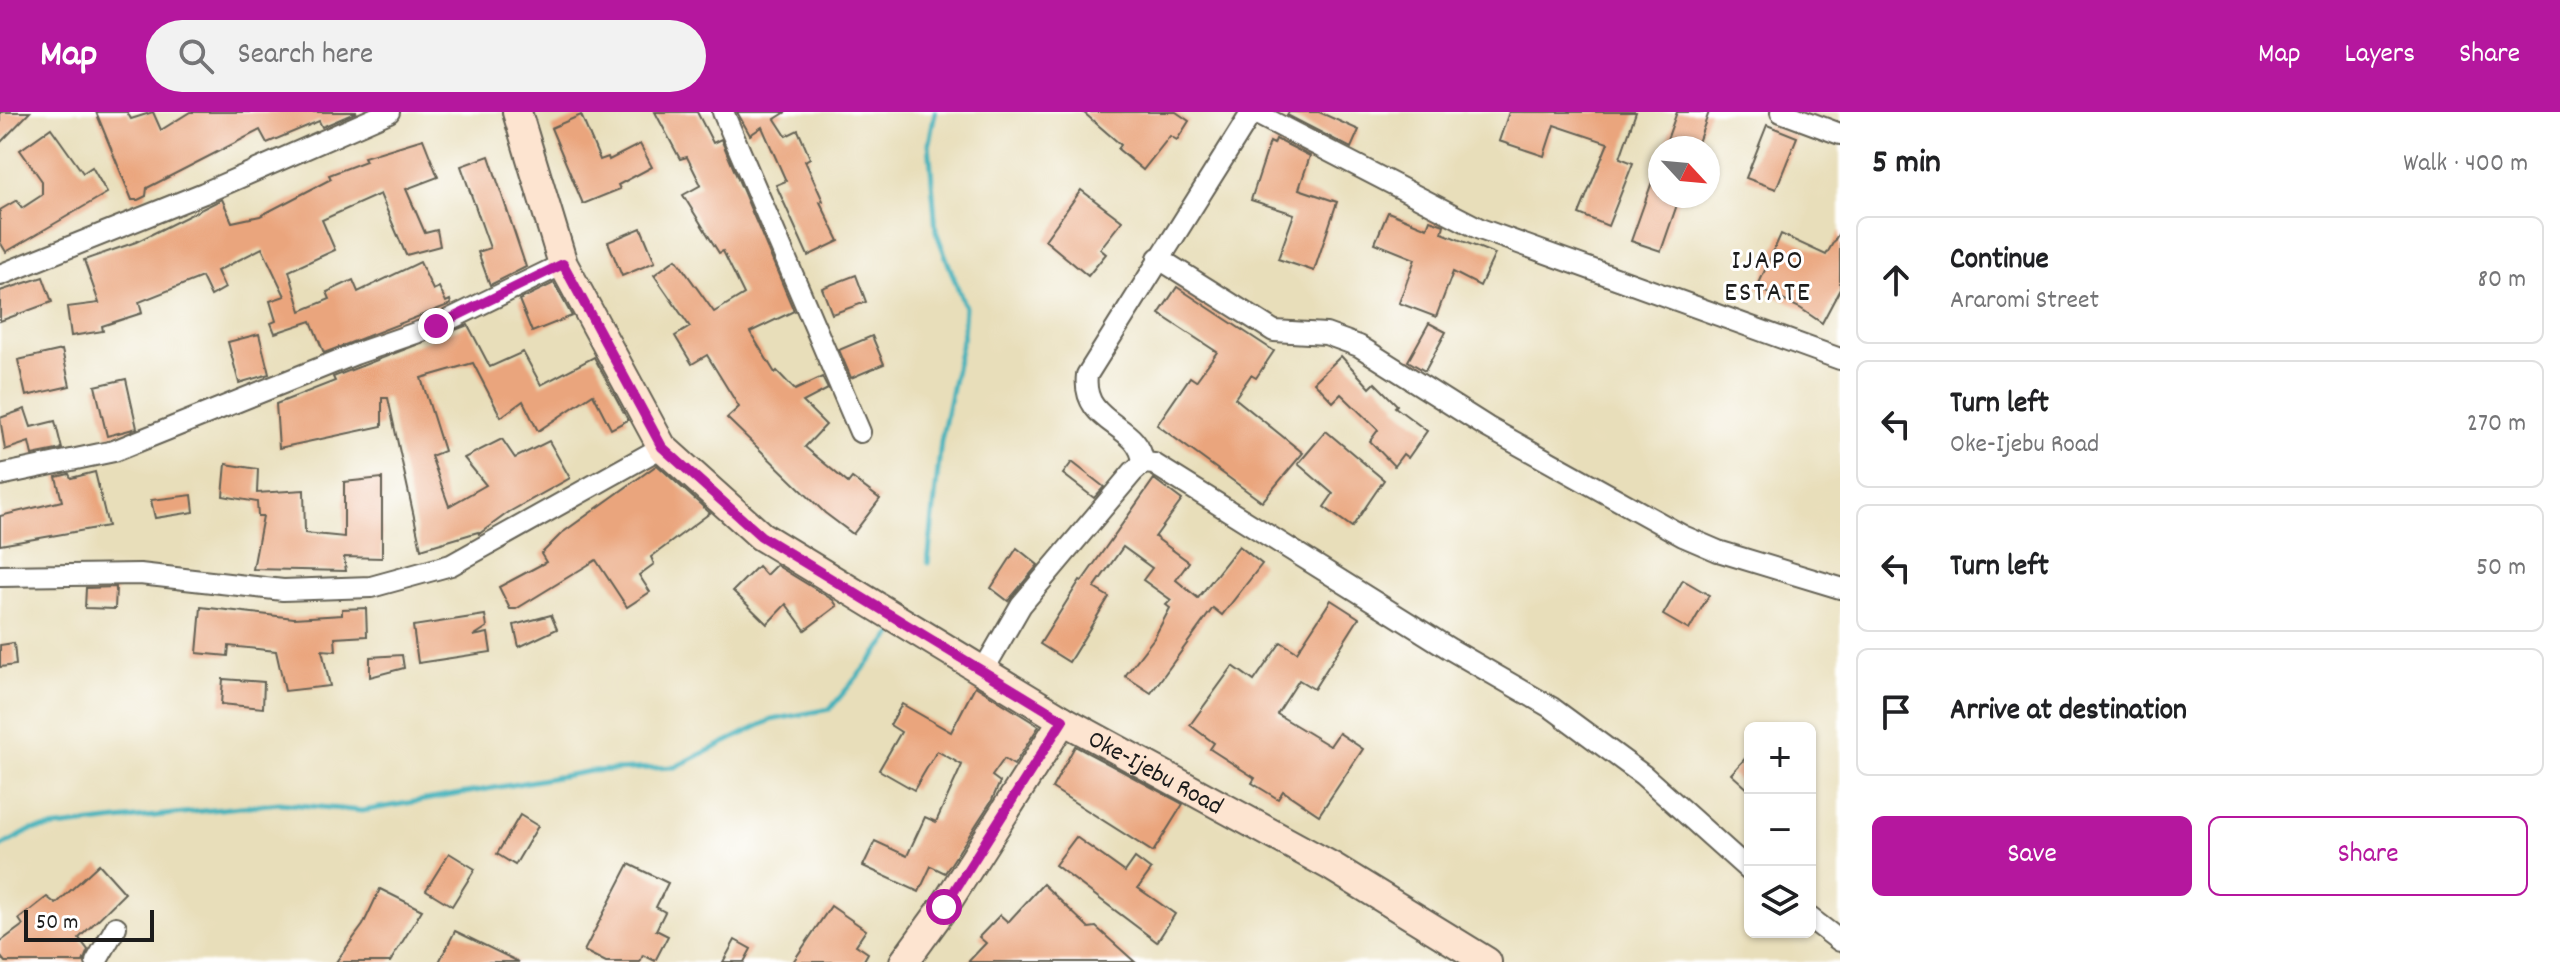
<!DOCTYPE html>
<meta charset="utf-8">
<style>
body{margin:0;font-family:Dekko,sans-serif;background:#f2f2f2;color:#202124}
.controls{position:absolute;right:24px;bottom:24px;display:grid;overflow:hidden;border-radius:12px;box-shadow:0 2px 6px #0004}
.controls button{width:72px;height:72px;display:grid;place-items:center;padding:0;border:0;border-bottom:2px solid #e0e0e0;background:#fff;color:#202124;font:40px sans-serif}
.compass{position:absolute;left:1648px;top:24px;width:72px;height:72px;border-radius:50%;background:#fff;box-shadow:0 2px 6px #0004;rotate:116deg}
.scale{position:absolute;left:24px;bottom:20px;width:130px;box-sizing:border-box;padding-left:8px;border:4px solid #1c1c1c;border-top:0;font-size:22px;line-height:28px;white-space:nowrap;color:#1c1c1c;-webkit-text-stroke:6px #fff;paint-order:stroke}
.stop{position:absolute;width:24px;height:24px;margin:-18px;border:6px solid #b5179e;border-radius:50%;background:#fff}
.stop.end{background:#b5179e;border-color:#fff;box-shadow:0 2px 8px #0008}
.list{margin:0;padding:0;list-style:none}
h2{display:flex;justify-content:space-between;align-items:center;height:104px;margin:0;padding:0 32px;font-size:34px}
h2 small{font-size:26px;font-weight:400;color:#757577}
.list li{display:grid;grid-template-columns:52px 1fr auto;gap:24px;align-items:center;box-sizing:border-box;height:128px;margin:0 16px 16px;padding:0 16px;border:2px solid #e0e0e0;border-radius:12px}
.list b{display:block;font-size:30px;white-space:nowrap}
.list p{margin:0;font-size:26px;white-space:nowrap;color:#757577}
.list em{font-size:26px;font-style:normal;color:#757577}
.actions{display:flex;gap:16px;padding:24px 32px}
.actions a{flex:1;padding:18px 0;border:2px solid #b5179e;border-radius:12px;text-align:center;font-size:28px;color:#b5179e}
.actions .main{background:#b5179e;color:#fff}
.icon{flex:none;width:44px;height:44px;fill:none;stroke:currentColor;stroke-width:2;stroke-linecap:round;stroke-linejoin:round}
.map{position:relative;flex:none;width:1840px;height:850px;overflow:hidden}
header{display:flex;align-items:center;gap:48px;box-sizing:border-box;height:112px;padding:0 40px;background:#b5179e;color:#fff}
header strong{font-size:38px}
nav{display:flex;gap:44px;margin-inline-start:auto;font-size:28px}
.search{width:560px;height:72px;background:#f2f2f2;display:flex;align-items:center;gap:20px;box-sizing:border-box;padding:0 28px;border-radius:44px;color:#757577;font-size:30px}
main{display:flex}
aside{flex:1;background:#fff}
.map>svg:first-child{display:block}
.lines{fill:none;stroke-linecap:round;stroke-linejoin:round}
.stream{stroke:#41b1ba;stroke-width:5}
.building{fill:#eaa57d}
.street-casing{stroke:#636053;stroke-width:24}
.secondary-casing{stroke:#636053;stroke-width:32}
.street{stroke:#fff;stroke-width:20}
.secondary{stroke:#fde4d0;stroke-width:28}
.route{stroke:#b5179e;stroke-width:10}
.labels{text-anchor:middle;stroke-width:6;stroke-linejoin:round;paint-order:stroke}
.street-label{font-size:26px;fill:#1c1c1c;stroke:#fff}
.neighbourhood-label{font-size:28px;letter-spacing:2px;fill:#1c1c1c;stroke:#fff}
</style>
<header>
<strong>Map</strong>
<div class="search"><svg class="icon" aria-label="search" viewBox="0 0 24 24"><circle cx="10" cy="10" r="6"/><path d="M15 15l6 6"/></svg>Search here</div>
<nav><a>Map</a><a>Layers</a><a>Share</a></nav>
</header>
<main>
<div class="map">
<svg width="1840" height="850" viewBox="0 0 1840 850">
<rect width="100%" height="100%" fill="#fff"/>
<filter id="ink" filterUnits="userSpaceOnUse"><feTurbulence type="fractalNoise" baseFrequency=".0125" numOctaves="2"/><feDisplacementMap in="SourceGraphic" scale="16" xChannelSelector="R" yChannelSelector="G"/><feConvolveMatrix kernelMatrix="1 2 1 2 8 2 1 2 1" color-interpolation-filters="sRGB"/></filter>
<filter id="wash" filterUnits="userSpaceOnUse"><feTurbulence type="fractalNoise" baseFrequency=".006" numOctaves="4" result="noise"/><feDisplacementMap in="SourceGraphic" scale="32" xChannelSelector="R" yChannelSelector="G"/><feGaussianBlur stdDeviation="1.8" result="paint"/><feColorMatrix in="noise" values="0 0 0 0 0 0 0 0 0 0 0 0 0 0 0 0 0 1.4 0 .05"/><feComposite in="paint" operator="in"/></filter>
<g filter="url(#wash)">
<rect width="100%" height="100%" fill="#e8deba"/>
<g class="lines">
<g class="stream">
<polyline points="928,451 941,329 963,223 965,195 936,119 929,31 935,0"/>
<polyline points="0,735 31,718 117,708 279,691 362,699 591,659 675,655 771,608 830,597 897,517"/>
</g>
</g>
<g id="blocks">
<g class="building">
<polygon points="0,0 30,0 0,31"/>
<polygon points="96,0 127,0 131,7 153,0 161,18 190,0 357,0 322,15 319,9 267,31 260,18 147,76 146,84 138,88 132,88"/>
<polygon points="655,0 697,0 713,31 721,27 794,199 750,220 775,261 777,259 795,278 822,265 828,277 803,290 826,313 805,335 848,371 852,366 880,387 853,422 825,401 727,306 739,295 707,243 692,252 675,224 690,215 654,163 676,147 714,200 744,182 723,139 719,141 683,83 701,73 687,45 680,47"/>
<polygon points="737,0 786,0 775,7 786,24 798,18 810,46 805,49 823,89 820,90 839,129 808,144 776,73 786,69 762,15 750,23"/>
<polygon points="1083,0 1176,0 1189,9 1177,28 1170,24 1143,58 1118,37 1121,33"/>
<polygon points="1289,0 1319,0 1359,18 1351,36 1287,3"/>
<polygon points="1509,0 1636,0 1620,46 1633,51 1608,114 1579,102 1608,31 1554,13 1544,44 1499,29"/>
<polygon points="1677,0 1709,0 1696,36 1664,36"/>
<polygon points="581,3 600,48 608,45 609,48 640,32 652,55 618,73 620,77 583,92 551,16"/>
<polygon points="1767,13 1797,25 1776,77 1746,66"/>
<polygon points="51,16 83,61 92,55 107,81 6,140 0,130 0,98 17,88 22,96 42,83 42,69 20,38"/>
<polygon points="423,27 438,65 406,77 425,121 437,118 440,134 406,143 380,82 322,108 335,138 289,159 301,199 330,187 327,180 353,168 358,180 420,150 433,178 439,175 446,190 450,188 451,192 324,241 311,209 275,221 271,211 276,209 270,189 285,184 262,136 217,159 225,176 211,184 202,165 139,190 142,201 102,214 103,219 71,224 67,195 99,191 84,148 136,130 222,87 232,110 260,104 331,67 329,63 366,49 364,45"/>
<polygon points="1276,27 1310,44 1299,77 1337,90 1314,159 1278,147 1294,102 1251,88 1270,30 1274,32"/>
<polygon points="489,44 526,155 490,173 478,140 490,136 461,54"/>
<polygon points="1658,53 1660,84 1680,84 1661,139 1631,129"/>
<polygon points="1081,78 1122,109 1100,137 1106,142 1088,164 1045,128"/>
<polygon points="1388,100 1427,116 1430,108 1444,113 1442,121 1495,142 1480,174 1453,160 1436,205 1399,191 1415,147 1375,131"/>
<polygon points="641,116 655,150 622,164 608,130"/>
<polygon points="1840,119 1840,177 1822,211 1800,196 1757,176 1781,122 1826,143"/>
<polygon points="856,163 866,190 832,202 822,176"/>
<polygon points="43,165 52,190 0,209 0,179"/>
<polygon points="554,171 572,204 532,220 519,188"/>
<polygon points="1177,175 1274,239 1256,266 1251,263 1235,286 1303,341 1262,390 1157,313 1190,265 1196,269 1217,240 1159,202"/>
<polygon points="1429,211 1446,220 1425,259 1408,249"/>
<polygon points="468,213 490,255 523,240 541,273 594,245 628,308 611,317 593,282 538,319 523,289 501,305 473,251 421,266 444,339 431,344 449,394 486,373 464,346 502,327 515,346 549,329 570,366 509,400 479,422 478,420 421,437 388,286 382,286 382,314 279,336 276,292 335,269 333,265"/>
<polygon points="259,222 269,262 239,271 228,230"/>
<polygon points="872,224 884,252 851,266 839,238"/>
<polygon points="62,238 70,274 26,284 18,248"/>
<polygon points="1341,244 1370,276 1375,271 1397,293 1395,295 1427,319 1408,346 1403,342 1394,354 1370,329 1378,318 1341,282 1333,290 1314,270"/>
<polygon points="126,267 137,316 107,324 95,274"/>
<polygon points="25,297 31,315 55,309 62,337 32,343 29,330 5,338 0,306"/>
<polygon points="1326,319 1384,368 1352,415 1324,395 1333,382 1298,352"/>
<polygon points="1072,350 1104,375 1094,386 1063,362"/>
<polygon points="226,352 258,357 257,381 304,378 305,421 344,425 344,370 382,366 382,446 344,445 346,459 253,457 263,404 258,404 257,390 223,384"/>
<polygon points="657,353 710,401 651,445 654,452 639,463 650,480 627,495 596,448 516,497 510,497 499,475 546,450 541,442 562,421"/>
<polygon points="95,360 108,414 0,433 0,404 62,389 56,365 69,362 71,366"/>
<polygon points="1154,367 1182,388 1155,425 1189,450 1176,468 1198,486 1239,434 1262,452 1222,503 1213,496 1151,581 1125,564 1154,526 1170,496 1166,493 1171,488 1143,468 1152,456 1123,435 1094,476 1109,485 1069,550 1040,532 1080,468 1082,469"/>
<polygon points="192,383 194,400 155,406 151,388"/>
<polygon points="1017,436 1038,453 1008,489 991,476"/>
<polygon points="776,453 833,488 837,494 805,518 786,492 767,512 733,479 758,454 766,463"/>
<polygon points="1683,468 1709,483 1689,518 1663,503"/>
<polygon points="116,475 115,497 85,496 86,476"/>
<polygon points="1331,488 1359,506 1314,577 1299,568 1277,602 1330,634 1339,621 1363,637 1319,703 1283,679 1278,687 1252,671 1255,666 1210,637 1214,631 1190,613 1233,554 1254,569 1281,530 1297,540"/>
<polygon points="201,495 294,506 342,503 342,497 366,496 367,524 335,526 336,539 322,538 330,574 285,579 276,539 229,534 228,544 197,541"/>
<polygon points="485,503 487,515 473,524 488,521 491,540 418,551 413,514"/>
<polygon points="551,503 557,517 519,535 514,513"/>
<polygon points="14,531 16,553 0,555 0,533"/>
<polygon points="402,543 404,556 370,565 370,545"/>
<polygon points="223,567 264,570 263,596 221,592"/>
<polygon points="975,574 1039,614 1014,653 1004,647 992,664 1000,670 992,688 945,761 931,754 919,780 863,754 875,729 907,744 925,705 936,710 962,653 937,639 914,678 879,658 901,620 890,613 902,592 951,620"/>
<polygon points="1075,634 1183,692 1153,740 1052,676"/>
<polygon points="1750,641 1750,679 1731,662"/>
<polygon points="520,703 538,714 515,753 497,742"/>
<polygon points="1076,725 1125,760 1135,746 1151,758 1138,776 1175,802 1157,830 1055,753"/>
<polygon points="449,741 475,757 452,794 426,778"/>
<polygon points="99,752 125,781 79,826 88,838 83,850 5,850 0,844 0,830 23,813 19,807 47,785 56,792"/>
<polygon points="629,752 668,771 656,795 665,800 656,818 668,824 655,849 643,843 640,850 606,850 584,839"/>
<polygon points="1043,772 1089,816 1096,815 1135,850 968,850 986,831 979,825 1000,803 1008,810"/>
<polygon points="380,777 422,798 390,850 336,850 363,813"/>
<polygon points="831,794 866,818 856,833 868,841 863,850 793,850"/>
<polygon points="455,819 519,850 439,850"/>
<polygon points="735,828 751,837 744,850 723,850"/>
</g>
</g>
</g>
<g filter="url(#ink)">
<use href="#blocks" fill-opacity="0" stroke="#636053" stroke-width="2"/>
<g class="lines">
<defs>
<g id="street">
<polyline points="723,0 860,320"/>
<polyline points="1253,0 1480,117 1840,247"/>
<polyline points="1781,0 1840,22"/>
<polyline points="1158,146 1274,219 1326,222 1359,234 1487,315 1683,424 1718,439 1840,476"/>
<polyline points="0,163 204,81 389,0"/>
<path d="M 1143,351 C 1141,311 1081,314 1087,263 L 1252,0"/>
<polyline points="0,363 114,339 355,242 436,214 563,152"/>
<polyline points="0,464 140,462 283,478 371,475 451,453 662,335"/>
<polyline points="984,557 1021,493 1133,360 1143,351 1154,352 1450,537 1552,596 1643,663 1750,759"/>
<polyline points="1810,806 1840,829"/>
<polyline points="96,850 116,815"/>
</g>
<g id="secondary">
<path id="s1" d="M 517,0 L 563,152 L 662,335 L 761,424 L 1063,608 L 1331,754 L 1487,850"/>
<polyline points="904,850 944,795 1063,608"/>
</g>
</defs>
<use href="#street" class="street-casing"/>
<use href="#secondary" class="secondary-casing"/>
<use href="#street" class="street"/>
<use href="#secondary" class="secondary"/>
</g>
</g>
<g class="lines" filter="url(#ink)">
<polyline class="route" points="436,214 563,152 662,335 761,424 1063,608 944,795"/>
</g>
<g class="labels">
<g class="street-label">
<text dy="9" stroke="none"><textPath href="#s1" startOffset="960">Oke-Ijebu Road</textPath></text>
</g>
<g class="neighbourhood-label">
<text x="1768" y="156">IJAPO<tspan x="1768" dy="32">ESTATE</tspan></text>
</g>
</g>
</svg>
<div class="controls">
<button>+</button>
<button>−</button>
<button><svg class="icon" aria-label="layers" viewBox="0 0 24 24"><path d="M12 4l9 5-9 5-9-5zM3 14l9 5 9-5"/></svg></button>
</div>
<svg class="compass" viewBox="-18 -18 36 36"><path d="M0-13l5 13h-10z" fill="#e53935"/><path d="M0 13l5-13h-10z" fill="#757577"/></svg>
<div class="scale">50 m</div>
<div class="stop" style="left:944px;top:795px"></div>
<div class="stop end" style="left:436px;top:214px"></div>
</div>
<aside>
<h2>5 min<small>Walk · 400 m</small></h2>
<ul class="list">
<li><svg class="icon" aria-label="ahead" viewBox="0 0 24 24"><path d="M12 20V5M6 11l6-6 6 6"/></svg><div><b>Continue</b><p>Araromi Street</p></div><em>80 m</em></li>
<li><svg class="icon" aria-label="left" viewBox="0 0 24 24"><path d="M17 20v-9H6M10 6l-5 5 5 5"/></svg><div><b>Turn left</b><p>Oke-Ijebu Road</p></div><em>270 m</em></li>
<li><svg class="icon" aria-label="left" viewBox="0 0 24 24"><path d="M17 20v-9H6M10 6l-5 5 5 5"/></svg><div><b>Turn left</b></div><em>50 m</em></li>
<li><svg class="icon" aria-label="arrive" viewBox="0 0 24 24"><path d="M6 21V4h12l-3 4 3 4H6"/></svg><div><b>Arrive at destination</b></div></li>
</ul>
<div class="actions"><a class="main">Save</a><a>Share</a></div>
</aside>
</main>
